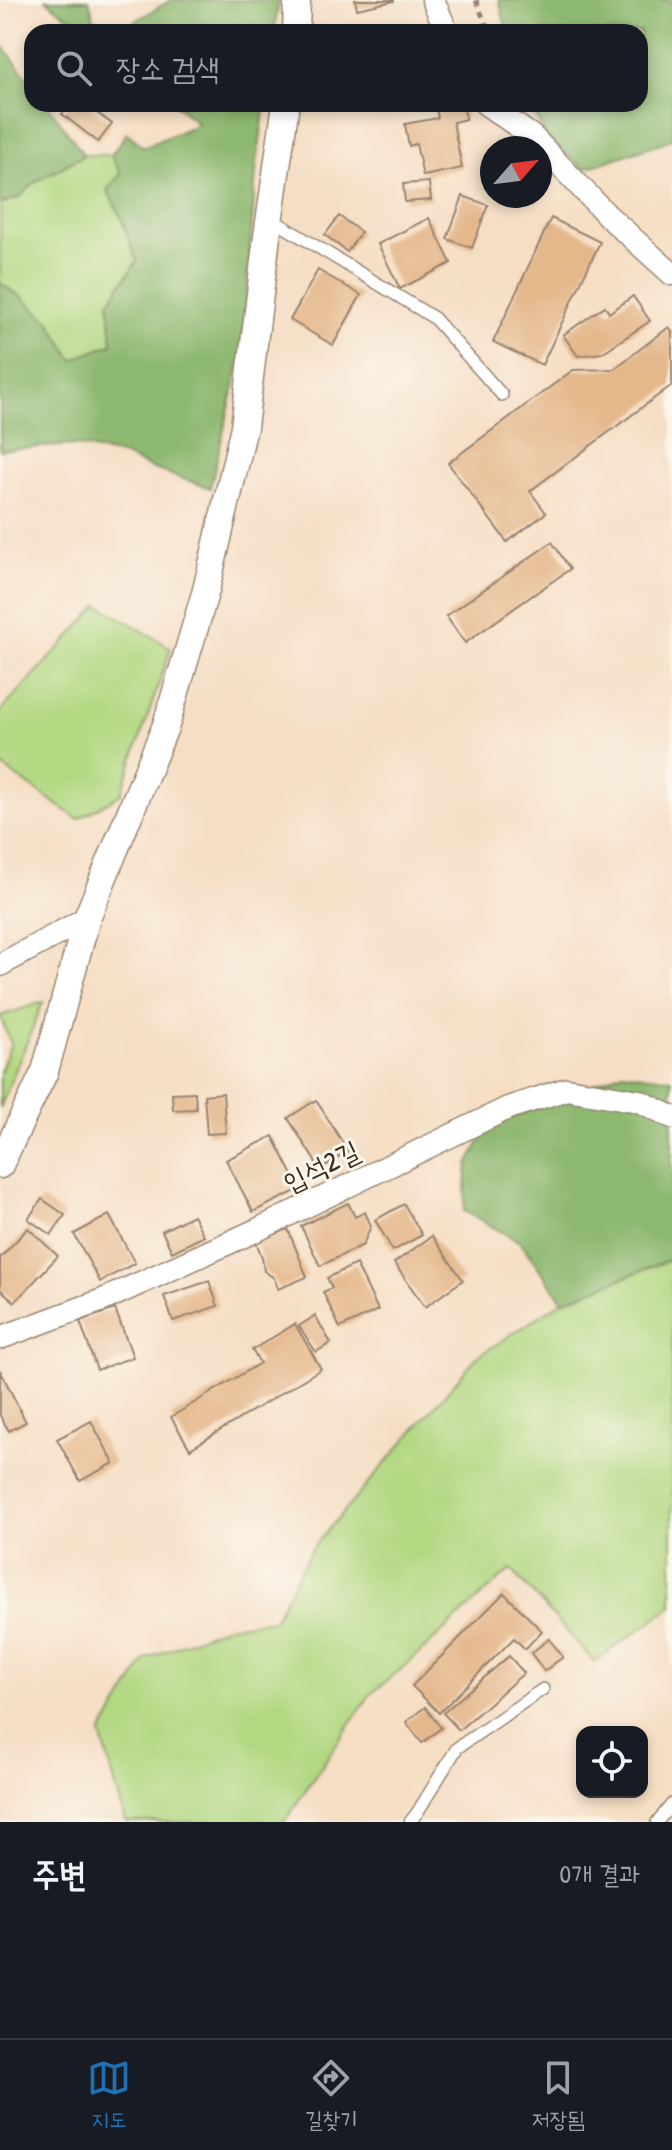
<!DOCTYPE html>
<html lang="ko">
<meta charset="utf-8">
<style>
body{margin:0;font-family:"Patrick Hand","Poor Story",sans-serif;background:#20242c;color:#f1f3f6}
.controls{position:absolute;right:24px;bottom:24px;display:grid;overflow:hidden;border-radius:16px;box-shadow:0 4px 12px #0003}
.controls button{width:72px;height:72px;display:grid;place-items:center;padding:0;border:0;border-bottom:2px solid #363941;background:#171b24;color:#f1f3f6;font:40px sans-serif}
.compass{position:absolute;left:480px;top:136px;width:72px;height:72px;border-radius:50%;background:#171b24;box-shadow:0 4px 12px #0003;rotate:62deg}
.list{margin:0;padding:0;list-style:none}
h2{display:flex;justify-content:space-between;align-items:center;height:104px;margin:0;padding:0 32px;font-size:34px}
h2 small{font-size:26px;font-weight:400;color:#9ea1a6}
.icon{flex:none;width:44px;height:44px;fill:none;stroke:currentColor;stroke-width:2;stroke-linecap:round;stroke-linejoin:round}
.map{position:relative;flex:none;width:672px;height:1822px;overflow:hidden}
.search{position:absolute;background:#171b24;box-shadow:0 4px 12px #0003;left:24px;right:24px;top:24px;height:88px;display:flex;align-items:center;gap:20px;box-sizing:border-box;padding:0 28px;border-radius:24px;color:#9ea1a6;font-size:30px}
.sheet{height:216px;background:#171b24}
nav{display:flex;justify-content:space-around;align-items:center;box-sizing:border-box;height:112px;border-top:2px solid #363941;background:#171b24;font-size:22px;color:#9ea1a6}
nav a{display:grid;justify-items:center;gap:4px}
nav .on{color:#1f6fb2}
.map>svg:first-child{display:block}
.green{fill:#b2d882;stroke:#768150;stroke-width:2}
.forest{fill:#8db870;stroke:#647147;stroke-width:2}
.building{fill:#e5b88c}
.lines{fill:none;stroke-linecap:round;stroke-linejoin:round}
.service-casing{stroke:#988471;stroke-width:14}
.minor-casing{stroke:#988471;stroke-width:25}
.tertiary-casing{stroke:#988471;stroke-width:29}
.path{stroke:#988471;stroke-width:5;stroke-dasharray:6 6;stroke-linecap:butt}
.service{stroke:#fff;stroke-width:11}
.minor{stroke:#fff;stroke-width:22}
.tertiary{stroke:#fff;stroke-width:26}
.labels{text-anchor:middle;stroke-width:6;stroke-linejoin:round;paint-order:stroke}
.street-label{font-size:28px;fill:#3b2a1e;stroke:#fbf7ec}
</style>
<div class="map">
<svg width="672" height="1822" viewBox="0 0 672 1822">
<rect width="100%" height="100%" fill="#fbf7ec"/>
<filter id="ink" filterUnits="userSpaceOnUse"><feTurbulence type="fractalNoise" baseFrequency=".0125" numOctaves="2"/><feDisplacementMap in="SourceGraphic" scale="16" xChannelSelector="R" yChannelSelector="G"/><feConvolveMatrix kernelMatrix="1 2 1 2 8 2 1 2 1" color-interpolation-filters="sRGB"/></filter>
<filter id="wash" filterUnits="userSpaceOnUse"><feTurbulence type="fractalNoise" baseFrequency=".006" numOctaves="4" result="noise"/><feDisplacementMap in="SourceGraphic" scale="32" xChannelSelector="R" yChannelSelector="G"/><feGaussianBlur stdDeviation="1.8" result="paint"/><feColorMatrix in="noise" values="0 0 0 0 0 0 0 0 0 0 0 0 0 0 0 0 0 1.4 0 .05"/><feComposite in="paint" operator="in"/></filter>
<g filter="url(#wash)">
<rect width="100%" height="100%" fill="#f5dec4"/>
<g class="green">
<polygon points="84,155 111,155 121,174 107,190 121,217 137,261 109,302 112,344 73,360 49,321 20,296 0,283 0,204 20,197 35,182"/>
<polygon points="99,605 171,648 121,794 78,819 0,765 0,712"/>
<polygon points="43,1002 0,1108 0,1072 11,1044 0,1016"/>
<polygon points="672,1259 672,1606 594,1662 511,1569 412,1660 370,1695 284,1822 126,1822 101,1734 146,1659 227,1626 274,1620 310,1551 477,1357 563,1301"/>
</g>
<g class="forest">
<polygon points="46,0 89,0 97,32 87,32"/>
<polygon points="171,0 279,0 274,32 117,32"/>
<polygon points="499,0 672,0 672,139 584,169 546,136 529,104 640,104 640,32 507,32"/>
<polygon points="0,42 32,84 32,104 47,104 84,155 35,182 20,197 0,204"/>
<polygon points="175,104 265,104 256,170 242,354 210,488 151,468 125,456 75,445 0,450 0,283 20,296 49,321 73,360 112,344 109,302 137,261 121,217 107,190 121,174 111,155 127,133 144,147 198,124"/>
<polygon points="623,1072 672,1079 672,1259 563,1301 520,1242 464,1211 468,1164 488,1127"/>
</g>
<g id="blocks">
<g class="building">
<polygon points="355,0 394,0 394,1 357,9"/>
<polygon points="70,104 85,104 112,124 98,142 62,114"/>
<polygon points="435,104 463,104 466,119 453,122 462,168 423,176 416,144 409,146 405,124 438,118"/>
<polygon points="429,182 431,200 405,202 403,184"/>
<polygon points="463,196 488,205 472,248 447,239"/>
<polygon points="339,216 361,232 347,252 325,235"/>
<polygon points="429,218 451,263 400,289 378,244"/>
<polygon points="551,218 600,242 542,365 493,342"/>
<polygon points="318,270 361,295 333,345 290,320"/>
<polygon points="633,296 650,321 602,353 578,356 563,335 605,306 609,313"/>
<polygon points="669,327 672,331 672,385 530,491 546,513 507,542 448,463 573,370 614,369"/>
<polygon points="552,542 570,569 465,643 446,616"/>
<polygon points="195,1092 196,1109 173,1110 172,1093"/>
<polygon points="223,1093 226,1133 207,1134 204,1095"/>
<polygon points="316,1100 348,1151 320,1169 288,1118"/>
<polygon points="273,1136 300,1189 253,1212 226,1160"/>
<polygon points="42,1199 65,1215 51,1235 28,1219"/>
<polygon points="348,1203 355,1217 365,1212 371,1226 363,1245 320,1266 301,1226"/>
<polygon points="404,1204 422,1235 393,1251 375,1220"/>
<polygon points="109,1215 135,1263 100,1282 74,1234"/>
<polygon points="193,1215 204,1236 172,1252 162,1231"/>
<polygon points="28,1228 58,1256 15,1302 0,1289 0,1258"/>
<polygon points="288,1229 307,1277 278,1289 274,1278 264,1271 262,1257 256,1242"/>
<polygon points="432,1236 463,1280 425,1307 394,1263"/>
<polygon points="356,1264 378,1310 340,1328 323,1292 332,1288 327,1278"/>
<polygon points="209,1281 218,1306 173,1321 164,1296"/>
<polygon points="115,1309 133,1357 97,1370 80,1321"/>
<polygon points="315,1316 331,1343 316,1352 299,1326"/>
<polygon points="295,1324 321,1369 190,1449 171,1417 260,1363 252,1350"/>
<polygon points="0,1370 26,1422 9,1431 0,1416"/>
<polygon points="91,1421 114,1463 80,1481 57,1439"/>
<polygon points="504,1593 542,1631 525,1649 514,1638 439,1713 412,1686"/>
<polygon points="549,1639 563,1657 544,1671 531,1653"/>
<polygon points="509,1656 524,1673 459,1730 443,1713"/>
<polygon points="425,1707 441,1728 422,1743 406,1722"/>
</g>
</g>
</g>
<g filter="url(#ink)">
<use href="#blocks" fill-opacity="0" stroke="#988471" stroke-width="2"/>
<g class="lines">
<defs>
<g id="service">
<polyline points="270,218 434,318 502,395"/>
<polyline points="410,1822 417,1813 457,1748 543,1689"/>
<polyline points="657,1822 672,1804"/>
</g>
<g id="minor">
<polyline points="433,0 447,32"/>
<polyline points="486,104 533,137 608,216 672,274"/>
<polyline points="0,965 87,918"/>
<polyline points="0,1338 103,1300 257,1230 508,1108 567,1089 639,1101 672,1117"/>
</g>
<g id="tertiary">
<polyline points="296,32 297,0"/>
<polyline points="0,1165 45,1071 87,918 166,725 206,590 244,427 267,236 286,104"/>
</g>
</defs>
<use href="#service" class="service-casing"/>
<use href="#minor" class="minor-casing"/>
<use href="#tertiary" class="tertiary-casing"/>
<polyline class="path" points="476,0 489,32"/>
<use href="#service" class="service"/>
<use href="#minor" class="minor"/>
<use href="#tertiary" class="tertiary"/>
</g>
</g>
<g class="labels">
<g class="street-label">
<text transform="translate(321 1166) rotate(-26)" y="10">입석2길</text>
</g>
</g>
</svg>
<div class="controls">
<button><svg class="icon" aria-label="locate" viewBox="0 0 24 24"><circle cx="12" cy="12" r="6"/><path d="M12 2v4M12 18v4M2 12h4M18 12h4"/></svg></button>
</div>
<svg class="compass" viewBox="-18 -18 36 36"><path d="M0-13l5 13h-10z" fill="#e53935"/><path d="M0 13l5-13h-10z" fill="#9ea1a6"/></svg>
<div class="search"><svg class="icon" aria-label="search" viewBox="0 0 24 24"><circle cx="10" cy="10" r="6"/><path d="M15 15l6 6"/></svg>장소 검색</div>
</div>
<section class="sheet">
<h2>주변<small>0개 결과</small></h2>
<ul class="list">
</ul>
</section>
<nav>
<a class="on"><svg class="icon" aria-label="map" viewBox="0 0 24 24"><path d="M3 6l6-2 6 2 6-2v14l-6 2-6-2-6 2zM9 4v14M15 6v14"/></svg>지도</a>
<a><svg class="icon" aria-label="directions" viewBox="0 0 24 24"><path d="M12 3l9 9-9 9-9-9zM9 14v-3h6M13 9l2 2-2 2"/></svg>길찾기</a>
<a><svg class="icon" aria-label="saved" viewBox="0 0 24 24"><path d="M7 4h10v16l-5-4-5 4z"/></svg>저장됨</a>
</nav>
